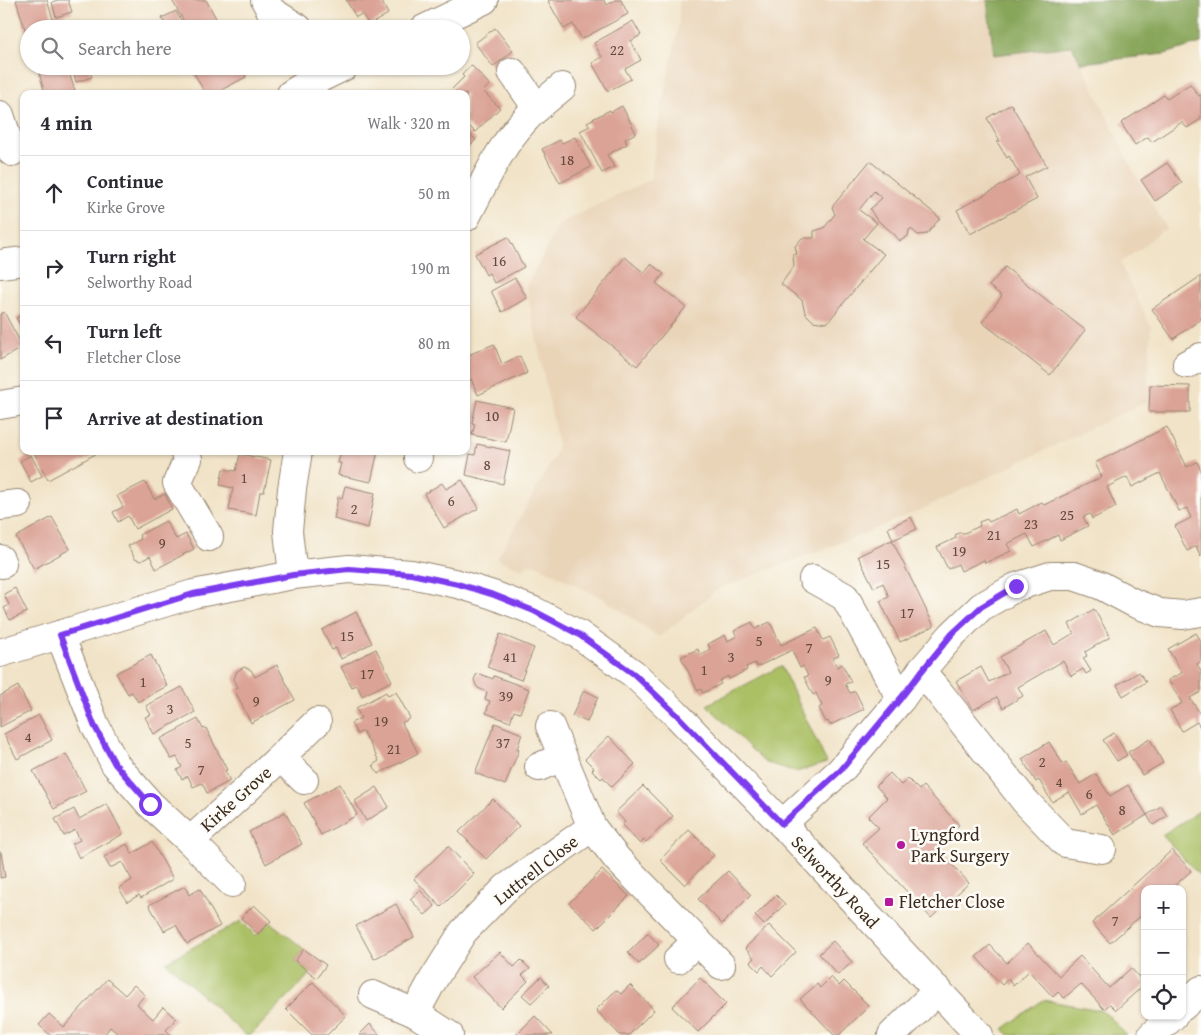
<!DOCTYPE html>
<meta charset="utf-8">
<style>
body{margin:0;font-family:"Gentium Book Plus",serif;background:#f2f2f3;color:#2b2b33}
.controls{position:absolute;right:15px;bottom:15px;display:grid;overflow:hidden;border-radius:10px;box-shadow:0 1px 4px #0004}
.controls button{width:45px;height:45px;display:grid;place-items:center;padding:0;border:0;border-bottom:1px solid #e1e1e2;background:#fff;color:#2b2b33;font:25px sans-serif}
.stop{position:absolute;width:15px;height:15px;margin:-11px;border:4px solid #7c3aed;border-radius:50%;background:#fff}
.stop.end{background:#7c3aed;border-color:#fff;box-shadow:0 1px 5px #0008}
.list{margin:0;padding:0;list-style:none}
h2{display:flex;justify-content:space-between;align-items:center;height:65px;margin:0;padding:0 20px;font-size:21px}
h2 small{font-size:16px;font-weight:400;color:#7c7c81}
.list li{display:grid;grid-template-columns:32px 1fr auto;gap:15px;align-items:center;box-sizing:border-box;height:75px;padding:0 20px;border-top:1px solid #e1e1e2}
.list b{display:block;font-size:19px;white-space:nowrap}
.list p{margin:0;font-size:16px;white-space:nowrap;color:#7c7c81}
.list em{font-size:16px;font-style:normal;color:#7c7c81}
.icon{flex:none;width:28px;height:28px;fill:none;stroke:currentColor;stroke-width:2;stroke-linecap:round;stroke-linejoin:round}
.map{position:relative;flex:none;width:1201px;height:1035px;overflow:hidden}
.search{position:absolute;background:#fff;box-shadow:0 1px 4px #0004;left:20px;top:20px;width:450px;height:55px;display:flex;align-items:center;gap:12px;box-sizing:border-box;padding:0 18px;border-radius:28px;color:#7c7c81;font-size:19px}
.panel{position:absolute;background:#fff;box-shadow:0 1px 4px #0004;left:20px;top:90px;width:450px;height:365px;border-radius:10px}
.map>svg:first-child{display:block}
.built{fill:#e9d4b8}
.green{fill:#abc065;stroke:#737542}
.forest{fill:#88a65a;stroke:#62683c}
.building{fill:#dba396}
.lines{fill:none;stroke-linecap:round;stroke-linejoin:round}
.minor-casing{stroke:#968672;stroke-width:30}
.minor{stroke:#fff;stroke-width:28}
.route{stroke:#7c3aed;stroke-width:6}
.poi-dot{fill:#b5179e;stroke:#fdfcf7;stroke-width:2}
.labels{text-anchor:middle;stroke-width:5;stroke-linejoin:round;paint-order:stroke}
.number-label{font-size:15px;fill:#63483c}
.street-label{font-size:18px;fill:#3b2a1e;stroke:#fdfcf7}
.poi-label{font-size:18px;fill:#3b2a1e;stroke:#fdfcf7;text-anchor:start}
</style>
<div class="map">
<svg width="1201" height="1035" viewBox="0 0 1201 1035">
<rect width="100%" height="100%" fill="#fdfcf7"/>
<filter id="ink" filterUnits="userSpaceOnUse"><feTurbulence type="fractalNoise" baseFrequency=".02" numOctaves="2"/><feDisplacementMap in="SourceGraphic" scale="10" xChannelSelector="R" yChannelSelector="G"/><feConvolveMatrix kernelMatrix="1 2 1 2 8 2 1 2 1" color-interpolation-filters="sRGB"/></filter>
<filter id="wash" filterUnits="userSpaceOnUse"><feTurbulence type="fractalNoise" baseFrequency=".0096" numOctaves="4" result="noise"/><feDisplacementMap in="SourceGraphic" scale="20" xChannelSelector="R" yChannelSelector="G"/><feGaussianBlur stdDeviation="1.12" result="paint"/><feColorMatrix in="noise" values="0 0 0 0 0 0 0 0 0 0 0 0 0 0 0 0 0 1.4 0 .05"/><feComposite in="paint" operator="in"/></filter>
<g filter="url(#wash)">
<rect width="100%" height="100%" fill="#f1e3c7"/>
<polygon class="built" points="679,0 987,0 994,55 1072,46 1081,63 1135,174 1167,229 1161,231 1141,248 1120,263 1151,327 1147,401 920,510 850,539 718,589 659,637 602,598 575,585 540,566 529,564 522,569 497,559 555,455 558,445 526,287 559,224 651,179 660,115 679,23"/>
<g class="green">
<polygon points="781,666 827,763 796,772 764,762 707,705"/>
<polygon points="1201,810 1201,877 1162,835"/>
<polygon points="241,921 256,936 270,922 304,949 295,961 311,973 251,1035 245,1035 166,962"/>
<polygon points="1043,1000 1100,1010 1110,1017 1126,1035 1009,1035 1003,1029"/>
</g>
<polygon class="forest" points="987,0 1201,0 1201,43 1165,54 1081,63 1072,46 994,55"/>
<g id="blocks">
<g class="building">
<polygon points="16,0 47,0 56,29 29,29 28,39"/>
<polygon points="58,0 68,0 72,12 56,17 52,2"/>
<polygon points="172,0 206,0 222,29 188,29"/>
<polygon points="346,0 386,0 382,2 388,14 369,25 362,14 356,17"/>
<polygon points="550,0 604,0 607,5 615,0 621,0 628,14 582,39 573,24 564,29 548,1"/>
<polygon points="176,11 183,24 174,29 167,29 162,18"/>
<polygon points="633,21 641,35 631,41 641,60 625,69 631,79 608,91 592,63 602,57 594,43"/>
<polygon points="495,28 513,51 493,67 475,43"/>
<polygon points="471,65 490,85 483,91 500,108 475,132 466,123 466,94 447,94 464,77 462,75"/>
<polygon points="37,66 67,66 76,94 45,94"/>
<polygon points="72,66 88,66 92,77 76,82"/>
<polygon points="190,66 241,66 246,77 223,89 224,92 221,94 211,94 204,91"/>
<polygon points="1190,84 1199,96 1201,95 1201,119 1187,128 1182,122 1152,142 1148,137 1135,145 1121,123 1164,95 1167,99"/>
<polygon points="1011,104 1047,166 1025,177 1037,199 970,234 957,210 1020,175 1009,156 1007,158 997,142 1000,141 987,118"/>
<polygon points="622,106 636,133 625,139 627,144 607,155 614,167 602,173 580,131 590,126 587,122 610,110 611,112"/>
<polygon points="466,131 476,140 466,149"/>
<polygon points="575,137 591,167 560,183 542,149 560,140 562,143"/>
<polygon points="870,161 940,218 927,234 918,235 911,229 909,230 908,236 900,241 893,233 876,219 870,209 882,198 874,191 859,210 877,223 863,239 884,254 827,323 813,321 805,313 802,300 781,284 794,266 793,254 797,254 795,246 802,238 814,238 814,231 824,228 835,214 832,207"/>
<polygon points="1167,163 1182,183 1155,201 1141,180"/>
<polygon points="508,237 524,267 494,283 489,273 486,275 475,254"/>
<polygon points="625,257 644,273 651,264 664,274 656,283 686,307 637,366 576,317"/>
<polygon points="1005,267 1085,330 1050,375 982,322 1002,296 989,286"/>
<polygon points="1201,276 1201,319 1173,339 1152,309"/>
<polygon points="515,278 527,298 502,312 491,291"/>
<polygon points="4,312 23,347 0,360 0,314"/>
<polygon points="24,314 24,332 16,318"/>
<polygon points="494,344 502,364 520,356 527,373 478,395 471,379 466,381 466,356"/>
<polygon points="1150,385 1190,386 1190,412 1149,412"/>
<polygon points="477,400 513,408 506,442 472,435 475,424 472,423"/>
<polygon points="1167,427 1187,467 1197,462 1201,470 1201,557 1196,546 1187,551 1175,526 1191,518 1187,508 1179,511 1160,473 1132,487 1127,477 1107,487 1116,507 1092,519 1090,514 1083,517 1088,526 1060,540 1058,535 1034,547 1027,534 1007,544 1011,551 985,563 984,560 961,571 958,564 948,569 937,547 956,538 955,535 961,532 962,534 980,526 979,522 987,519 989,522 1017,509 1019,514 1042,502 1044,505 1102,477 1095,463"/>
<polygon points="477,444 510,451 503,484 466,475 470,454 475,455"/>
<polygon points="33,451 101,451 48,480"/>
<polygon points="341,451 378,451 371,482 338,475 341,463 338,463"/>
<polygon points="240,454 271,460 264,492 260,492 256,515 229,510 233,488 220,485 223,469 236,471"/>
<polygon points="31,455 42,476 31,482 20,461"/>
<polygon points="462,480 479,508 444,528 424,494 442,483 446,489"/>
<polygon points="145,482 154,499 165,494 172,509 135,529 128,516 118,522 113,512 123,507 117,496"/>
<polygon points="345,486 375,493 368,528 334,519 338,497 342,498"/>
<polygon points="52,517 70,549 34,569 16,537"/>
<polygon points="911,517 917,529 893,540 888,528"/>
<polygon points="166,521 176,539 186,534 194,549 156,569 150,556 141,561 135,559 128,546 141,539 139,535"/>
<polygon points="892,540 934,626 900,642 880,601 889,597 883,583 874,588 858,556"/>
<polygon points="15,588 27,612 10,620 4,608 9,605 4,594"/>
<polygon points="1094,609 1110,637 1085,652 1087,656 1083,658 1091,671 1086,674 1083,669 1071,676 1063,661 1018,687 1023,696 1003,708 997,697 973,710 956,681 981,667 989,682 1008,672 1000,657 1046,631 1054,645 1074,633 1069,624"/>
<polygon points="356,612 372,643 341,659 336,648 332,650 322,630"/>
<polygon points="752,622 755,629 770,622 781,645 817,628 823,640 830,637 839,655 833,658 837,667 842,664 851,682 845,684 850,693 855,691 864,709 830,725 828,721 826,722 819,708 822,706 816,693 813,695 804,677 808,676 803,666 800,668 792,650 757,667 755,663 746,667 747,670 729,679 728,676 719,681 721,684 703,693 701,689 698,691 681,657 698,649 700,655 710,649 708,644 725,635 728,641 737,636 734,631"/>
<polygon points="1196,633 1201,641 1201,661 1197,664 1201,671 1201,692 1190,698 1201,715 1201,729 1197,722 1182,731 1170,710 1182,703 1168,680 1182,673 1168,649"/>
<polygon points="500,634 534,648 521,680 487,667"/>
<polygon points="376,649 392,681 362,696 357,685 352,687 341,667"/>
<polygon points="151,655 167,686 138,702 132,692 128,694 116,673"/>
<polygon points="277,665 295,700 251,723 235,691 238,687 234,679 237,671 244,667 251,670 255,677"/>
<polygon points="1139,672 1146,682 1123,696 1117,685"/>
<polygon points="480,674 493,679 494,676 529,689 520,713 514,711 510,722 486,713 490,701 485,699 487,692 478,688 476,685 474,680 476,675"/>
<polygon points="18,686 31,711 0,727 0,696"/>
<polygon points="182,687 195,712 154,734 145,717 151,715 146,706"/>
<polygon points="584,690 598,697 587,722 572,716"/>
<polygon points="386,692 388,696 396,692 410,718 402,723 418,753 378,774 373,765 379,761 363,731 357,734 351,723 361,718 356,708"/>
<polygon points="39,715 52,740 17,759 4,734"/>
<polygon points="198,719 203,729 206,728 227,770 225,771 230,781 207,793 202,783 193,787 188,776 182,779 177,770 182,767 177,757 171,759 160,739"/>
<polygon points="495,723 522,734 517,749 519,750 505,785 475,773"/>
<polygon points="1114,733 1127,755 1117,761 1103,740"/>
<polygon points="609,736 635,764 612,787 603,777 601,779 592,770 594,768 585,759"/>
<polygon points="1150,739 1163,763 1142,775 1128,752"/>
<polygon points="1049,742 1063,764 1066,762 1080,784 1096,774 1110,796 1128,785 1147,815 1115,835 1096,805 1082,814 1069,792 1052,802 1039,780 1036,782 1022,759"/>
<polygon points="66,754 86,791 54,809 33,771"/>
<polygon points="890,773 901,785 908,779 919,790 923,786 959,825 936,847 969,883 931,918 862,843 879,828 868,817 887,798 876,786"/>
<polygon points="340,784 357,815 321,835 304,803"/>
<polygon points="643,786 673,816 646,842 644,840 640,844 622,825 625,822 616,812"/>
<polygon points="377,787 389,807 366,821 355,801"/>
<polygon points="493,799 519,826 486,859 459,832"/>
<polygon points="107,804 123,834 79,858 72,844 80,840 75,830 64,836 55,819 74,809 79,819"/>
<polygon points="1161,806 1167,816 1153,825 1147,815"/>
<polygon points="285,812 302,844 266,864 249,832"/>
<polygon points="689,830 714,855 685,885 660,860"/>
<polygon points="152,842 173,879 141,898 139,895 127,902 119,888 132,880 122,862 110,868 104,857 127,844 132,854"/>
<polygon points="448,846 474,874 441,907 414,879"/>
<polygon points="1172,850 1191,871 1171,889 1145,889 1145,912 1110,943 1092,923"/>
<polygon points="0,852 1,852 5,877 0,878"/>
<polygon points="602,870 629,896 596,929 569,903"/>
<polygon points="728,871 751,895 722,924 698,899"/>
<polygon points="185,886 189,895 200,889 220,926 187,944 176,925 164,931 149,905"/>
<polygon points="420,890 435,906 425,915 410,899"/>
<polygon points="776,895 785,904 764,925 755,916"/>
<polygon points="396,904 414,937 374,959 356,926"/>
<polygon points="254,905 271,921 258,934 241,918"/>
<polygon points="769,925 796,952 772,976 763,966 759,971 750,962 754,958 745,948"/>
<polygon points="648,933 659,945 639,964 628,953"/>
<polygon points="833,941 852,962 838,975 819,954"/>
<polygon points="1028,943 1059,976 1080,956 1109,988 1131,968 1145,984 1116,1010 1110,1004 1104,1009 1081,984 1064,998 1058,992 1053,997 1029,971 1013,986 1008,979 1002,985 976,957 990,945 1007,963"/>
<polygon points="304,949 326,965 317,978 295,961"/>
<polygon points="500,952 514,967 521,960 530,969 522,975 528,981 501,1008 472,977"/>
<polygon points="541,977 549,986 531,1003 522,995"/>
<polygon points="831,977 839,986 844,981 869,1006 839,1035 834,1035 800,999 817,984 820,988"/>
<polygon points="700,978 726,1004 698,1032 672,1007"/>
<polygon points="107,979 125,995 134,985 145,995 137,1004 153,1019 163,1007 176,1019 166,1030 171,1035 119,1035 110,1027 104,1035 50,1035 39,1025 49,1014 64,1027"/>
<polygon points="313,982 346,1016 327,1035 312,1035 286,1009"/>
<polygon points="630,985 654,1010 629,1035 620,1035 596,1010 616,990 621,994"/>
<polygon points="535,1016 553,1035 516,1035"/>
<polygon points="370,1024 380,1035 359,1035"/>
</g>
</g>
</g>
<g filter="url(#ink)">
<use href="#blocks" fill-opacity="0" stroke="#968672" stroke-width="1"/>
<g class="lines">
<defs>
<g id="minor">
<polyline points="265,0 271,11 298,28"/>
<polyline points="424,29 484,0"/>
<polyline points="512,72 537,108"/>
<polyline points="291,94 302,87 345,66"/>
<polyline points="0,115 12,152"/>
<path d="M 466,217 C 484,184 498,149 524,121 C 535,108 549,98 562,87"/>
<polyline points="0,264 24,261"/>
<polyline points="1187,364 1201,357"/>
<polyline points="0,405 24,401"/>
<polyline points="184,451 188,459 177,483 209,537"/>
<polyline points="418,458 418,451"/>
<polyline points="0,506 18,504"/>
<polyline points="0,559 2,564"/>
<polyline points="293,575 288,531 292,489 298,451"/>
<polyline points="813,579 845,597 901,699"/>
<polyline points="60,635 95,725 115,764 150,804 190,841 247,789 317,722"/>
<polyline points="0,653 193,594 293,575 349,569 411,574 458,584 493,595 534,611 578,634 634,674 676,714 782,824 979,1035"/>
<polyline points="921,671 938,691 1025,801 1065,843 1102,849"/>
<polyline points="550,726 592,827"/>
<polyline points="281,758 304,780"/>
<polyline points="539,767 562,757"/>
<polyline points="782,824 841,770 901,699 921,671 952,635 981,607 1016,587 1050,576 1074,576 1100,585 1134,603 1160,613 1183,615 1201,612"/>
<polyline points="190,841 232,883"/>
<polyline points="678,959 697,941"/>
<polyline points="373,995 415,1013 449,1035"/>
<polyline points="1182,1007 1201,990"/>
<polyline points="415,1013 433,980 463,932 506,888 592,827 617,859 721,965"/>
<polyline points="892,1035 938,990"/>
<polyline points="1152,1035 1173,1016"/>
</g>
</defs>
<use href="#minor" class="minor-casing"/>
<use href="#minor" class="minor"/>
</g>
</g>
<g class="lines" filter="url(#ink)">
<polyline class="route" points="150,804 115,764 94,725 60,635 193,594 293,575 349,569 411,574 458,584 494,595 534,611 578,634 634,674 676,714 782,824 841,770 901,698 921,672 952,634 981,607 1016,586"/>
</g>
<g class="poi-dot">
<circle cx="901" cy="845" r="5"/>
<rect x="884" y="897" width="10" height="10" rx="2.5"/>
</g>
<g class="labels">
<g class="number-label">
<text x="617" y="55">22</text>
<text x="567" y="165">18</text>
<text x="499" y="266">16</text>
<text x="492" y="421">10</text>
<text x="487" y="470">8</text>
<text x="244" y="483">1</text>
<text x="451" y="506">6</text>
<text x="354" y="514">2</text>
<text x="1067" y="520">25</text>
<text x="1031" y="529">23</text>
<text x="994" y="540">21</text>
<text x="162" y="548">9</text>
<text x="959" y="556">19</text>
<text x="883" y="569">15</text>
<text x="907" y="618">17</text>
<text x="347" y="641">15</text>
<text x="759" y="646">5</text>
<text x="809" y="653">7</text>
<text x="510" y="662">41</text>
<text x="731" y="662">3</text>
<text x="704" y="675">1</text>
<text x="367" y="679">17</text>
<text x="828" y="685">9</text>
<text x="143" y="687">1</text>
<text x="506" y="701">39</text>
<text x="256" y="706">9</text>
<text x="170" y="714">3</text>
<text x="381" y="726">19</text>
<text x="28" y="742">4</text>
<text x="188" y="748">5</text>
<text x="503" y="748">37</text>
<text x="394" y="754">21</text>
<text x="1042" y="767">2</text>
<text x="201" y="775">7</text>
<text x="1059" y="787">4</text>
<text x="1089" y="799">6</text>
<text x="1122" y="815">8</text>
<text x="1115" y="926">7</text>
</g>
<g class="street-label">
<text transform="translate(236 799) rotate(-42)" y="6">Kirke Grove</text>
<text transform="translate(536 870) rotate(-38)" y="6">Luttrell Close</text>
<text transform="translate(835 882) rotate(47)" y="6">Selworthy Road</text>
</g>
<g class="poi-label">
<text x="911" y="841">Lyngford<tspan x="911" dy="21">Park Surgery</tspan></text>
<text x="899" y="908">Fletcher Close</text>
</g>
</g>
</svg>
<div class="controls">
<button>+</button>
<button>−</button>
<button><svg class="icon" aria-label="locate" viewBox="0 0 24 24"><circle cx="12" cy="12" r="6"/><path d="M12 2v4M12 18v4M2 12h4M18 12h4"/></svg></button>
</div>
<div class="stop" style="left:150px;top:804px"></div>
<div class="stop end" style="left:1016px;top:586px"></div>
<div class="search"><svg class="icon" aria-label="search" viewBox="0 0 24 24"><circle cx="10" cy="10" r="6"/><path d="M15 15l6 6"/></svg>Search here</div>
<section class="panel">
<h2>4 min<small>Walk · 320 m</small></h2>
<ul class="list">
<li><svg class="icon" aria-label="ahead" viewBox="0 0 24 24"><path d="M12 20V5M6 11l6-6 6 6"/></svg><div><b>Continue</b><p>Kirke Grove</p></div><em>50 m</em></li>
<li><svg class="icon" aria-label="right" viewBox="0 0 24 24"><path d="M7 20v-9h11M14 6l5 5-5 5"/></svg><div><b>Turn right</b><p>Selworthy Road</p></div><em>190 m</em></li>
<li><svg class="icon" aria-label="left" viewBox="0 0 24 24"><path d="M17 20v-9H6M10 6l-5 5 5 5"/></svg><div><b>Turn left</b><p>Fletcher Close</p></div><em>80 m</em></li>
<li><svg class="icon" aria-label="arrive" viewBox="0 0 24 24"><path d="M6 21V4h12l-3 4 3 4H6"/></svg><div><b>Arrive at destination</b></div></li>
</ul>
</section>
</div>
